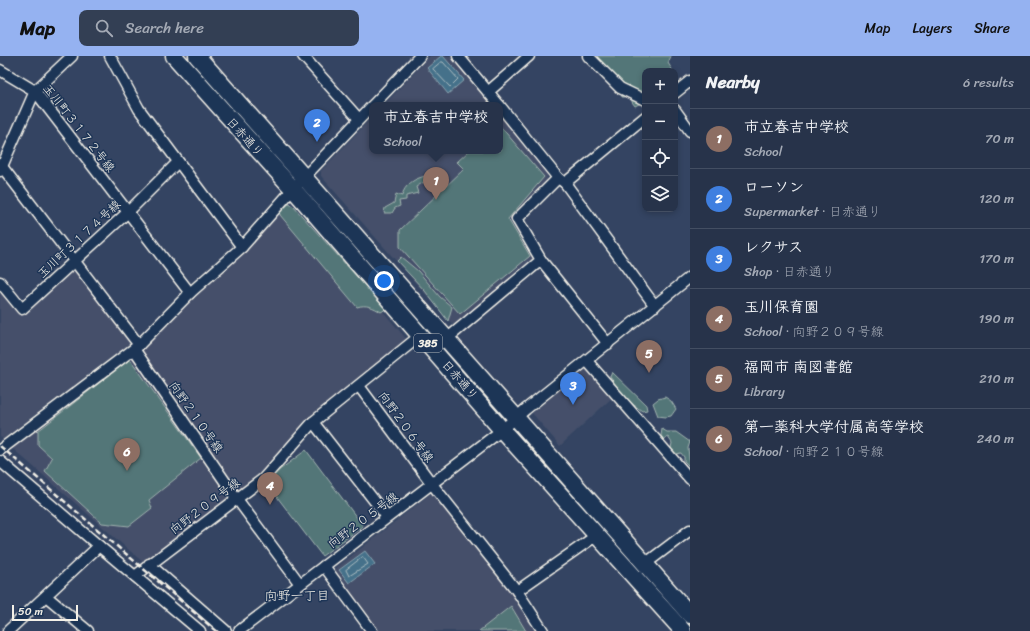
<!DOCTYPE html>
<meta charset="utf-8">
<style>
body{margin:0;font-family:Sriracha,"Klee One",sans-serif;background:#333f54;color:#f1f3f6}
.controls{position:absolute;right:12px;top:12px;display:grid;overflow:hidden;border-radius:8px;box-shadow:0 2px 6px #0003}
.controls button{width:36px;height:36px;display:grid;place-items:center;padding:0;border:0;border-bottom:1px solid #434e62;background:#27334a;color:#f1f3f6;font:20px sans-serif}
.scale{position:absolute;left:12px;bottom:10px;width:66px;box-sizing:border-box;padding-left:4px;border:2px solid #f4f1e8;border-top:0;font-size:11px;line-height:14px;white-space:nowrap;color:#f4f1e8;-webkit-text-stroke:3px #1d3557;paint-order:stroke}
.you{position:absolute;left:384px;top:225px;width:14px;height:14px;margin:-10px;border:3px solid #fff;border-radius:50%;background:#1a73e8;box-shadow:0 0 0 6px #1a73e833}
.badge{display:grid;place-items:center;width:26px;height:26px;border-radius:50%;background:#95b2f1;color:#fff;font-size:13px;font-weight:700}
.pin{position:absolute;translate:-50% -33px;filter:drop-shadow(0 1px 2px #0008)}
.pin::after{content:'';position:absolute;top:21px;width:14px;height:12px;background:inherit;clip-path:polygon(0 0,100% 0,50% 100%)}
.popup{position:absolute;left:369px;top:46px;width:134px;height:52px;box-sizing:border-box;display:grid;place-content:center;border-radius:8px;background:#27334a;filter:drop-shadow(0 1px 3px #0005);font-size:13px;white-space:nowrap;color:#a4aab5}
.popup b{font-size:15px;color:#f1f3f6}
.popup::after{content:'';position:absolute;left:50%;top:100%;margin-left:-8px;border:8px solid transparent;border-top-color:#27334a}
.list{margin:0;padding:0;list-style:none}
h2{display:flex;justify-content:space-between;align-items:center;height:52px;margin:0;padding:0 16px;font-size:17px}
h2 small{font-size:13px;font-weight:400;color:#a4aab5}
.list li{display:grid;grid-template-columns:26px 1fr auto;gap:12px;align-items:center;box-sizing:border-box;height:60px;padding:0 16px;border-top:1px solid #434e62}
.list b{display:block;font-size:15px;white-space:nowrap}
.list p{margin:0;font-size:13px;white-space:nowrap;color:#a4aab5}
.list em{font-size:13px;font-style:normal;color:#a4aab5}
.icon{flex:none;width:22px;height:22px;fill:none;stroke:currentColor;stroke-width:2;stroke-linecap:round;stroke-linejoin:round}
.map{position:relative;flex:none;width:690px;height:575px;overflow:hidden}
header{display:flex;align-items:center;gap:24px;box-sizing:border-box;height:56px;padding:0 20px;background:#95b2f1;color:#111}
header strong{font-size:19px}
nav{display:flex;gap:22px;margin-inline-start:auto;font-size:14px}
.search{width:280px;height:36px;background:#333f54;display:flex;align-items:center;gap:10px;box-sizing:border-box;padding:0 14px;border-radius:8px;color:#a4aab5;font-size:15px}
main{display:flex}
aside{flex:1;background:#27334a}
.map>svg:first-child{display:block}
.built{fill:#444f6a}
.green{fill:#527678;stroke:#a3b4b0}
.water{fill:#45718a;stroke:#8ba4b0}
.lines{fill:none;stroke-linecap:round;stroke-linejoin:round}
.shore{stroke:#aebec2;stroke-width:1}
.minor-casing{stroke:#f4f1e8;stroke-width:13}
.trunk-casing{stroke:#f4f1e8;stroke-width:19}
.minor{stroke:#1d3557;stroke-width:10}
.trunk{stroke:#1d3557;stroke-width:16}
.rail{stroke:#f4f1e8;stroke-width:2.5;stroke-dasharray:6 3;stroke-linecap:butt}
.labels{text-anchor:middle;stroke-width:3;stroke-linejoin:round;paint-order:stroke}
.shield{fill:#1d3557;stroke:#b4b9bc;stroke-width:1}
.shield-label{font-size:11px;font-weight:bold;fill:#f4f1e8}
.street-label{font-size:12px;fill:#f4f1e8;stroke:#1d3557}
.neighbourhood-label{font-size:13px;fill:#f4f1e8;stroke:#1d3557}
</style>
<header>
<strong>Map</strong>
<div class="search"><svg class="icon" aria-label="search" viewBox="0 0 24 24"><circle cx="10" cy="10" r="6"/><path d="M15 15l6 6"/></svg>Search here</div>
<nav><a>Map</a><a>Layers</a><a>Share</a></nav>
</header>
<main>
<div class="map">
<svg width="690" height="575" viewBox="0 0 690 575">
<rect width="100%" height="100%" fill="#344462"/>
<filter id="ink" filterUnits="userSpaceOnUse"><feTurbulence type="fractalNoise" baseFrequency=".025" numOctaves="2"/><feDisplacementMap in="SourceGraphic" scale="8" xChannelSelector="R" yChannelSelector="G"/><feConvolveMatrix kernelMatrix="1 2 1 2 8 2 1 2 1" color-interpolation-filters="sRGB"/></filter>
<g filter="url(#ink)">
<g class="built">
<polygon points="430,0 451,0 491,49 384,49"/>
<polygon points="500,60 547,117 547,125 511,163 535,200 453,269 321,120 321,115 372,61 372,95 500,95"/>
<polygon points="287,147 291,147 408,285 300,372 265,414 145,508 12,392 134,299"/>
<polygon points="72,211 133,285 3,383 0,381 0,229 21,256"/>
<polygon points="586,312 613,341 560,390 532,357"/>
<polygon points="434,435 509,533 535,575 377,575 332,515"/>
</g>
<g class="green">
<polygon points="594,0 671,0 668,7 673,15 645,15 645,45 635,50 632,46 632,41 625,37 624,41 622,41 621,36"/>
<polygon points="500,70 544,121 508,163 530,200 460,258 400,191 400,174 464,113 457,106 469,95 500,95"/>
<path d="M 426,120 L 427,124 L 416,131 L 418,137 L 406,140 L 406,144 L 399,145 L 400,150 L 395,152 L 392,157 L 384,157 L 385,152 L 394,147 L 396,138 L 402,140 C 404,129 415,122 426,120 Z"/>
<path d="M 289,148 L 293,150 L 386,253 L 381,256 C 373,251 366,248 357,251 L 280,159 L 280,155 Z"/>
<polygon points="401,201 418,215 440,241 452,251 448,265 425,235 397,205"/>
<polygon points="130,303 201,402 149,444 152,452 129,470 102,467 45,415 52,402 38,389 38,375"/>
<polygon points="612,316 646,349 647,354 642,355 627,344 610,321"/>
<polygon points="665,341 671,345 676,353 671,360 666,361 658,360 653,347 658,343"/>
<polygon points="662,373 667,376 676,376 690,386 688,392 690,411 684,405 684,401 681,397 676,398 671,392 672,387 668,381 664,383 661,380"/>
<polygon points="306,394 363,470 322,500 265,425"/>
<polygon points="511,550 526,575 479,575"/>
</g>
<g class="water">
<polygon points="441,0 443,0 464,24 448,38 427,12"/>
<polygon points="365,495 375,508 349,527 339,514"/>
</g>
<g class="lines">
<g class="shore">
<polygon points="441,6 443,6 458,23 450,31 433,13"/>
<polygon points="363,501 368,508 349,520 346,514"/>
</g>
<defs>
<g id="minor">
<polyline points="110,0 139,53 242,191"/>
<polyline points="303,0 359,63"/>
<polyline points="458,0 499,49"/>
<polyline points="588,0 620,32 645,44"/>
<polyline points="0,14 35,35 190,237"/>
<polyline points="488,36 529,0"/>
<polyline points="675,37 690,25"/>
<polyline points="373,49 420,0"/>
<polyline points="500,50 558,122 565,127 655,250"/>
<polyline points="675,54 690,75"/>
<polyline points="0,108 139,289"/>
<polyline points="0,115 35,35 72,0"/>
<polyline points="565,127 645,61"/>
<polyline points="541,204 608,288"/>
<polyline points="0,226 22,253 128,156 178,106"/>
<polyline points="442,287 541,204 517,163 558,122"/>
<polyline points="134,293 237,443 300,528"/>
<polyline points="587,305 690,423"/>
<polyline points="359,330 432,428 517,535 543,575"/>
<polyline points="313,366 387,461"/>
<polyline points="0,394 139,289 190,237 242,191 292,134 372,50"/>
<polyline points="0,405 99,490"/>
<polyline points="149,508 226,575"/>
<polyline points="645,508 690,474"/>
<polyline points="324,510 372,575"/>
<polyline points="135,520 263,423 313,366 421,279"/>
<polyline points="517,535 597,479"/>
<polyline points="46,540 88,575"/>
<polyline points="8,575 99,490 200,575"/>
<polyline points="239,575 502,374 526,353 690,221"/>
</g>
<g id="trunk">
<polyline points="174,0 301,142 502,374 683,575"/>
<polyline points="197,0 690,559"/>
</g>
</defs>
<use href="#minor" class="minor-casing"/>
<use href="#trunk" class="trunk-casing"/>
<use href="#minor" class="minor"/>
<use href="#trunk" class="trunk"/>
<polyline class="rail" points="0,390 216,575"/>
</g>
</g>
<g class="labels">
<rect class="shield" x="414" y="278" width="28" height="18" rx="3"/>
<g class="shield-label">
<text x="428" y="291">385</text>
</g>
<g class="street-label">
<text transform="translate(79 72) rotate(52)" y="4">玉川町３１７２号線</text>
<text transform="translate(245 81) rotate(48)" y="4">日赤通り</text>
<text transform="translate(79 183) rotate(-43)" y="4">玉川町３１７４号線</text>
<text transform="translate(460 324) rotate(49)" y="4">日赤通り</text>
<text transform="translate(196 361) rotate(55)" y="4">向野２１０号線</text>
<text transform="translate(406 371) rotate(54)" y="4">向野２０６号線</text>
<text transform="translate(205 450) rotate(-37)" y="4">向野２０９号線</text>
<text transform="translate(363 464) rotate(-37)" y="4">向野２０５号線</text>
</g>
<g class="neighbourhood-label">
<text x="297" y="544">向野一丁目</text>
</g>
</g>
</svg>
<div class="controls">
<button>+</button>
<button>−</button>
<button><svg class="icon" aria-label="locate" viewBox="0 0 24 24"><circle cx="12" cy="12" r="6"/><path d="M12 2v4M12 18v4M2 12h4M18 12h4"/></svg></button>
<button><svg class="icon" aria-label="layers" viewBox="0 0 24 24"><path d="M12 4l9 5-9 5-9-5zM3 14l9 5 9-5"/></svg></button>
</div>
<div class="scale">50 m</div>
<div class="you"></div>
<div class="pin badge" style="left:436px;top:144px;background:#8d6e63">1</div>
<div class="popup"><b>市立春吉中学校</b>School</div>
<div class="pin badge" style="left:317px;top:86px;background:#3f7fe0">2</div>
<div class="pin badge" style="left:573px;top:349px;background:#3f7fe0">3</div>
<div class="pin badge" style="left:270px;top:449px;background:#8d6e63">4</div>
<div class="pin badge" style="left:649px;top:317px;background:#8d6e63">5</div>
<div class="pin badge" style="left:127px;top:415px;background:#8d6e63">6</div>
</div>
<aside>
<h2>Nearby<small>6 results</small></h2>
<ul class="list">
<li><span class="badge" style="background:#8d6e63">1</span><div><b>市立春吉中学校</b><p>School</p></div><em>70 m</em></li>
<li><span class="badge" style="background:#3f7fe0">2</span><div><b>ローソン</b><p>Supermarket · 日赤通り</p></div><em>120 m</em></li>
<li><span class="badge" style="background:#3f7fe0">3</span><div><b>レクサス</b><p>Shop · 日赤通り</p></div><em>170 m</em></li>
<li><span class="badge" style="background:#8d6e63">4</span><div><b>玉川保育園</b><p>School · 向野２０９号線</p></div><em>190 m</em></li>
<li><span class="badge" style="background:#8d6e63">5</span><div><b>福岡市 南図書館</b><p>Library</p></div><em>210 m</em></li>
<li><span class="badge" style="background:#8d6e63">6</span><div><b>第一薬科大学付属高等学校</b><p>School · 向野２１０号線</p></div><em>240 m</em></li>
</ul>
</aside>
</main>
